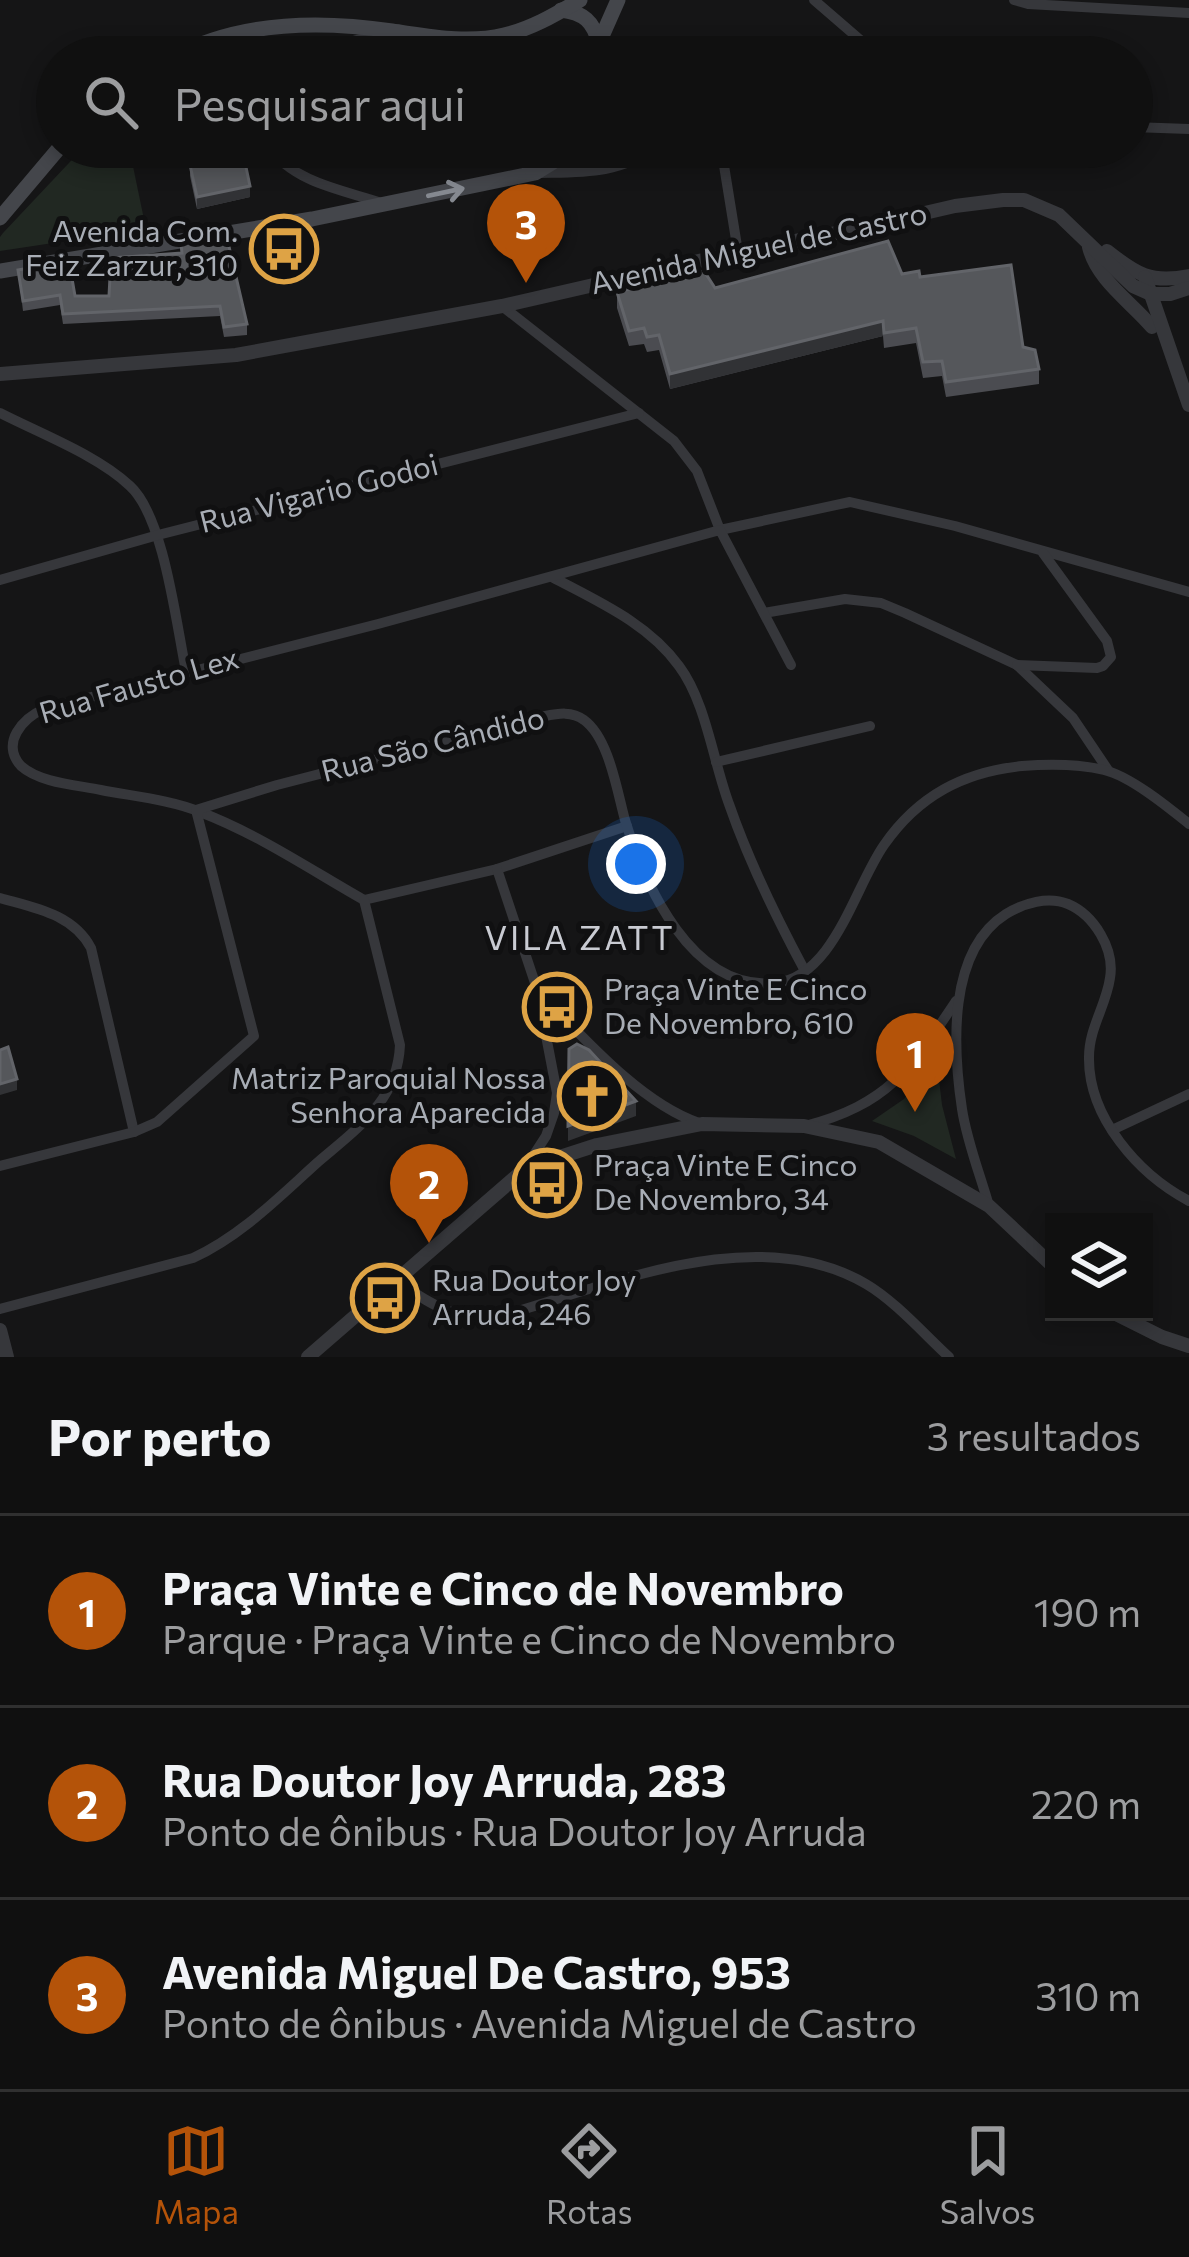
<!DOCTYPE html>
<html lang="pt">
<meta charset="utf-8">
<style>
body{margin:0;font-family:Commissioner,sans-serif;background:#191919;color:#f1f3f6}
.controls{position:absolute;right:36px;bottom:36px;display:grid;overflow:hidden;border-radius:0px;box-shadow:0 6px 18px #0003}
.controls button{width:108px;height:108px;display:grid;place-items:center;padding:0;border:0;border-bottom:3px solid #303030;background:#101010;color:#f1f3f6;font:60px sans-serif}
.you{position:absolute;left:636px;top:864px;width:42px;height:42px;margin:-30px;border:9px solid #fff;border-radius:50%;background:#1a73e8;box-shadow:0 0 0 18px #1a73e833}
.badge{display:grid;place-items:center;width:78px;height:78px;border-radius:50%;background:#b45309;color:#fff;font-size:39px;font-weight:700}
.pin{position:absolute;translate:-50% -99px;filter:drop-shadow(0 3px 6px #0008)}
.pin::after{content:'';position:absolute;top:63px;width:42px;height:36px;background:inherit;clip-path:polygon(0 0,100% 0,50% 100%)}
.list{margin:0;padding:0;list-style:none}
h2{display:flex;justify-content:space-between;align-items:center;height:156px;margin:0;padding:0 48px;font-size:51px}
h2 small{font-size:39px;font-weight:400;color:#9c9d9f}
.list li{display:grid;grid-template-columns:78px 1fr auto;gap:36px;align-items:center;box-sizing:border-box;height:192px;padding:0 48px;border-top:3px solid #303030}
.list b{display:block;font-size:45px;white-space:nowrap}
.list p{margin:0;font-size:39px;white-space:nowrap;color:#9c9d9f}
.list em{font-size:39px;font-style:normal;color:#9c9d9f}
.icon{flex:none;width:66px;height:66px;fill:none;stroke:currentColor;stroke-width:2;stroke-linecap:round;stroke-linejoin:round}
.map{position:relative;flex:none;width:1189px;height:1357px;overflow:hidden}
.search{position:absolute;background:#101010;box-shadow:0 6px 18px #0003;left:36px;right:36px;top:36px;height:132px;display:flex;align-items:center;gap:30px;box-sizing:border-box;padding:0 42px;border-radius:66px;color:#9c9d9f;font-size:45px}
.sheet{height:732px;background:#101010}
nav{display:flex;justify-content:space-around;align-items:center;box-sizing:border-box;height:168px;border-top:3px solid #303030;background:#101010;font-size:33px;color:#9c9d9f}
nav a{display:grid;justify-items:center;gap:6px}
nav .on{color:#b45309}
.map>svg:first-child{display:block}
.green{fill:#212822}
.lines{fill:none;stroke-linecap:round;stroke-linejoin:round}
.minor{stroke:#36373b;stroke-width:10}
.tertiary{stroke:#36373b;stroke-width:14}
.secondary{stroke:#44464b;stroke-width:15}
.wall{fill:#4b4c51}
.shaded-wall{fill:#313235}
.building{fill:#55575b;stroke:#626469;stroke-width:3}
.oneway{stroke:#858990}
.labels{text-anchor:middle;stroke-width:10;stroke-linejoin:round;paint-order:stroke}
.poi-label{font-size:30px;fill:#a8adb5;stroke:#101011;text-anchor:start}
.street-label{font-size:30px;fill:#a8adb5;stroke:#101011}
.neighbourhood-label{font-size:33px;letter-spacing:3px;fill:#c9cbd2;stroke:#101011}
</style>
<div class="map">
<svg width="1189" height="1357" viewBox="0 0 1189 1357">
<rect width="100%" height="100%" fill="#151516"/>
<g class="green">
<polygon points="84,147 129,147 146,229 0,251 0,237 3,233"/>
<polygon points="937,1062 942,1105 956,1159 914,1136 872,1121 904,1099"/>
</g>
<g class="lines">
<g class="minor">
<polyline points="814,0 880,57"/>
<polyline points="1014,0 1028,4 1189,13"/>
<polyline points="297,57 381,33"/>
<polyline points="1132,127 1189,129"/>
<path d="M 269,147 C 294,183 343,190 382,203"/>
<polyline points="721,147 738,252"/>
<polyline points="561,152 577,163 592,169"/>
<path d="M 537,173 C 577,172 621,175 654,147"/>
<polyline points="502,306 674,441 697,471 720,530 850,502 955,526 1189,592"/>
<path d="M 0,413 C 41,434 97,455 130,486 C 164,517 176,623 186,671"/>
<path d="M 552,577 C 597,601 648,623 679,666 C 706,702 713,761 729,804 C 749,862 776,917 805,971"/>
<polyline points="0,580 158,535 639,413"/>
<polyline points="764,613 845,599 881,603 905,613 1017,665 1073,718 1108,770"/>
<polyline points="1017,665 1097,668 1103,666 1111,657 1107,641 1043,553"/>
<polyline points="716,762 870,726"/>
<path d="M 627,826 L 497,869 L 364,900 C 311,870 258,834 200,812 C 172,800 131,796 101,790 C 77,785 40,783 21,766 C 0,743 23,718 44,709 L 378,624 L 720,530 L 791,665"/>
<polyline points="497,869 537,989 557,1093 554,1113 546,1136 526,1167"/>
<path d="M 0,898 C 35,908 73,914 91,948 L 134,1132"/>
<path d="M 539,992 C 582,1036 640,1103 699,1123"/>
<path d="M 805,1126 C 888,1104 910,1070 956,1001"/>
<polyline points="1112,1130 1189,1094"/>
<path d="M 0,1166 L 134,1132 L 157,1122 L 254,1036 L 196,810 L 277,785 L 540,717 C 556,714 571,710 584,720 C 609,738 617,791 625,820 C 645,885 691,991 775,983 C 834,977 854,888 884,845 C 918,796 963,772 1022,766 C 1048,764 1079,764 1104,770 C 1130,776 1168,807 1189,824"/>
<path d="M 989,1206 C 980,1174 967,1142 962,1109 C 953,1049 947,951 1006,914 C 1024,903 1048,896 1068,904 C 1094,915 1115,949 1110,978 C 1106,1006 1089,1028 1089,1057 C 1088,1117 1138,1174 1189,1201"/>
<path d="M 396,1281 C 433,1305 455,1322 501,1316 C 611,1285 757,1220 866,1284 C 895,1301 924,1334 949,1357"/>
<path d="M 0,1309 L 193,1258 C 241,1236 279,1197 318,1162 C 339,1144 362,1127 378,1105 C 392,1087 399,1067 400,1045 L 364,900"/>
</g>
<g class="tertiary">
<path d="M 1089,247 C 1097,280 1131,302 1152,327"/>
<path d="M 1107,251 C 1136,274 1151,284 1189,276"/>
<polyline points="1145,277 1189,405"/>
<polyline points="0,374 236,355 502,306 738,252 851,230 955,206 1003,200 1024,200 1059,215 1133,286 1151,294 1170,294 1189,288"/>
<polyline points="1112,1312 1162,1337 1189,1346"/>
<polyline points="0,1330 7,1357"/>
<polyline points="308,1357 526,1168 597,1145 702,1124 804,1126 879,1142 989,1206 1054,1267"/>
</g>
<g class="secondary">
<path d="M 561,10 C 584,13 593,21 599,43"/>
<path d="M 173,57 C 240,21 318,20 392,31 C 428,36 467,44 504,35 C 531,29 556,14 580,0"/>
<polyline points="595,57 599,43 618,0"/>
<polyline points="0,218 60,147"/>
<polyline points="0,271 312,219 535,173 553,162 564,147"/>
</g>
</g>
<g class="wall">
<polygon points="190,165 250,197 197,209 190,176"/>
<polygon points="182,253 247,324 247,335 224,337 220,316 63,324 60,305 23,311 18,270 75,296 109,296"/>
<polygon points="902,274 920,277 1023,347 1039,369 1039,384 946,397 942,376 923,378 916,343 884,348 883,336 670,389 659,350 647,352 644,344 629,346 617,308 617,292 715,288"/>
</g>
<g class="shaded-wall">
<polygon points="250,186 250,197 197,209 197,197"/>
<polygon points="883,321 883,336 670,389 670,374"/>
<polygon points="17,1079 17,1090 0,1095 0,1084"/>
<polygon points="636,1101 636,1116 568,1141 568,1126"/>
</g>
<g class="building">
<polygon points="243,153 250,186 197,197 190,165"/>
<polygon points="227,238 247,324 224,327 220,306 63,314 60,295 23,301 18,270 69,261 75,296 109,296 111,258 182,253 181,244"/>
<polygon points="888,241 902,274 919,271 920,277 1011,265 1023,347 1035,350 1039,369 946,382 942,361 923,362 916,328 884,333 883,321 670,374 659,335 647,337 644,328 629,331 617,292 704,271 715,288"/>
<polygon points="577,1044 589,1050 636,1101 568,1126 569,1049"/>
<polygon points="8,1047 17,1079 0,1084 0,1050"/>
</g>
<defs><path id="oneway-shaft" d="M-6 0H5M1.5-3L5.5 0L1.5 3" fill="none" stroke-width="1.6" stroke-linecap="round" stroke-linejoin="round" transform="scale(3)"/></defs>
<use class="oneway" href="#oneway-shaft" transform="translate(446 192) rotate(-12)"/>
<defs>
<symbol id="bus-ring" viewBox="-11 -11 22 22"><circle r="9.5" fill="#101011" stroke="#dea345" stroke-width="1.5"/><path d="M-5-6H5V4H4V6H2V4H-2V6H-4V4H-5ZM-3.5-4V0h7V-4ZM-3.5 1.2v1.5H-2V1.2ZM2 1.2v1.5H3.5V1.2Z" fill="#dea345"/></symbol>
<symbol id="church-ring" viewBox="-11 -11 22 22"><circle r="9.5" fill="#101011" stroke="#dea345" stroke-width="1.5"/><path d="M-1.2-6h2.4v3.5h3.3v2.4h-3.3V6h-2.4V-.1h-3.3v-2.4h3.3Z" fill="#dea345"/></symbol>
</defs>
<g fill-rule="evenodd">
<use href="#bus-ring" x="246" y="211" width="76" height="76"/>
<use href="#bus-ring" x="519" y="969" width="76" height="76"/>
<use href="#church-ring" x="554" y="1058" width="76" height="76"/>
<use href="#bus-ring" x="509" y="1145" width="76" height="76"/>
<use href="#bus-ring" x="347" y="1260" width="76" height="76"/>
</g>
<g class="labels">
<g class="poi-label">
<text x="238" y="242" text-anchor="end">Avenida Com.<tspan x="238" dy="34">Feiz Zarzur, 310</tspan></text>
<text x="604" y="1000">Praça Vinte E Cinco<tspan x="604" dy="34">De Novembro, 610</tspan></text>
<text x="546" y="1089" text-anchor="end">Matriz Paroquial Nossa<tspan x="546" dy="34">Senhora Aparecida</tspan></text>
<text x="594" y="1176">Praça Vinte E Cinco<tspan x="594" dy="34">De Novembro, 34</tspan></text>
<text x="432" y="1291">Rua Doutor Joy<tspan x="432" dy="34">Arruda, 246</tspan></text>
</g>
<g class="street-label">
<text transform="translate(759 249) rotate(-12)" y="10">Avenida Miguel de Castro</text>
<text transform="translate(319 494) rotate(-14)" y="10">Rua Vigario Godoi</text>
<text transform="translate(139 686) rotate(-16)" y="10">Rua Fausto Lex</text>
<text transform="translate(433 745) rotate(-14)" y="10">Rua São Cândido</text>
</g>
<g class="neighbourhood-label">
<text x="580" y="950">VILA ZATT</text>
</g>
</g>
</svg>
<div class="controls">
<button><svg class="icon" aria-label="layers" viewBox="0 0 24 24"><path d="M12 4l9 5-9 5-9-5zM3 14l9 5 9-5"/></svg></button>
</div>
<div class="you"></div>
<div class="pin badge" style="left:915px;top:1112px">1</div>
<div class="pin badge" style="left:429px;top:1243px">2</div>
<div class="pin badge" style="left:526px;top:283px">3</div>
<div class="search"><svg class="icon" aria-label="search" viewBox="0 0 24 24"><circle cx="10" cy="10" r="6"/><path d="M15 15l6 6"/></svg>Pesquisar aqui</div>
</div>
<section class="sheet">
<h2>Por perto<small>3 resultados</small></h2>
<ul class="list">
<li><span class="badge">1</span><div><b>Praça Vinte e Cinco de Novembro</b><p>Parque · Praça Vinte e Cinco de Novembro</p></div><em>190 m</em></li>
<li><span class="badge">2</span><div><b>Rua Doutor Joy Arruda, 283</b><p>Ponto de ônibus · Rua Doutor Joy Arruda</p></div><em>220 m</em></li>
<li><span class="badge">3</span><div><b>Avenida Miguel De Castro, 953</b><p>Ponto de ônibus · Avenida Miguel de Castro</p></div><em>310 m</em></li>
</ul>
</section>
<nav>
<a class="on"><svg class="icon" aria-label="map" viewBox="0 0 24 24"><path d="M3 6l6-2 6 2 6-2v14l-6 2-6-2-6 2zM9 4v14M15 6v14"/></svg>Mapa</a>
<a><svg class="icon" aria-label="directions" viewBox="0 0 24 24"><path d="M12 3l9 9-9 9-9-9zM9 14v-3h6M13 9l2 2-2 2"/></svg>Rotas</a>
<a><svg class="icon" aria-label="saved" viewBox="0 0 24 24"><path d="M7 4h10v16l-5-4-5 4z"/></svg>Salvos</a>
</nav>
